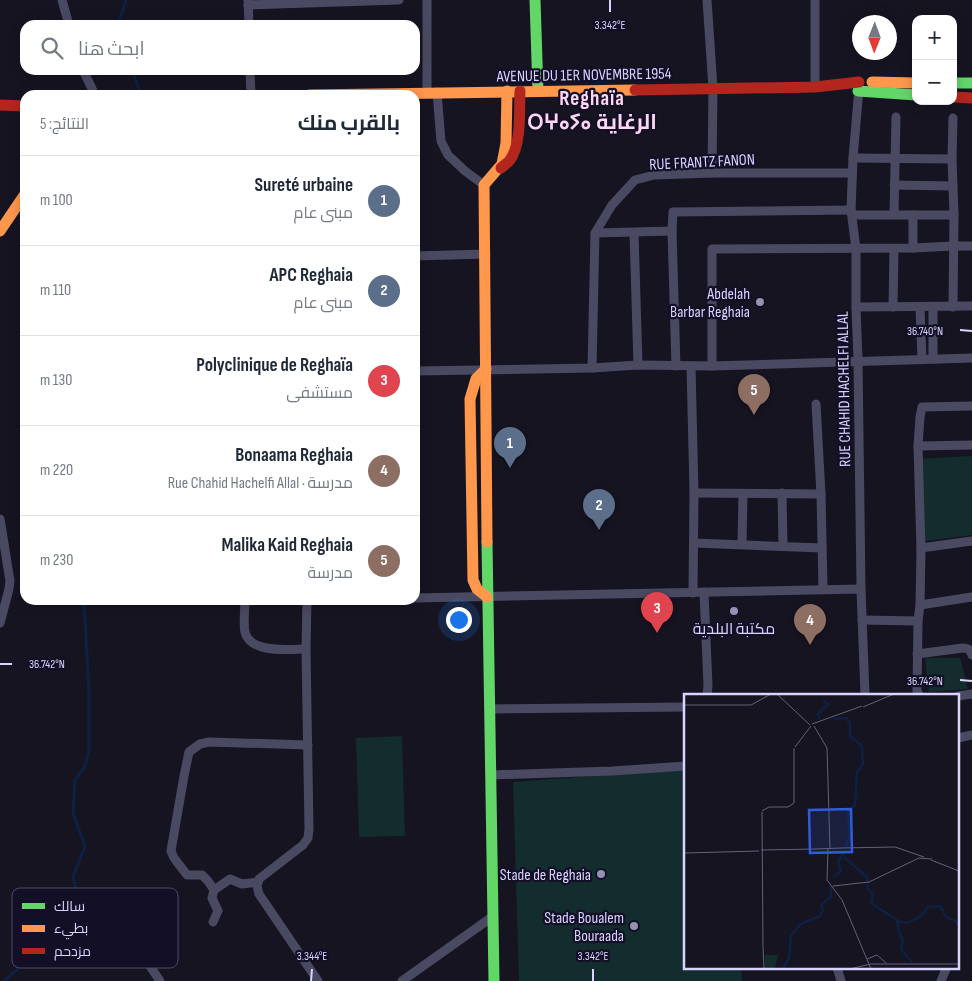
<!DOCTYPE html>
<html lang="ar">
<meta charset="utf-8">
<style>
body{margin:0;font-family:"Sofia Sans Condensed",Cairo,"Noto Sans Tifinagh",sans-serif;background:#f2f2f3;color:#1f2937;direction:rtl}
.controls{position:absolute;right:15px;top:15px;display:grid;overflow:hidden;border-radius:10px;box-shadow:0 2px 12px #0003}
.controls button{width:45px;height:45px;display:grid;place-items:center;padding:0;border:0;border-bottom:1px solid #e0e1e3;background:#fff;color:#1f2937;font:25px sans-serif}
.compass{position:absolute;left:852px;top:15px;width:45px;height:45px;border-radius:50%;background:#fff;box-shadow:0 2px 12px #0003;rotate:181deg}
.you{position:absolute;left:458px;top:619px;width:18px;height:18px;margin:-12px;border:4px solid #fff;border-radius:50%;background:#1a73e8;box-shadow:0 0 0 8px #1a73e833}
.badge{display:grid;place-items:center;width:32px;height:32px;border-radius:50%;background:#db2777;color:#fff;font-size:16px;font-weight:700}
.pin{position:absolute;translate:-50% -41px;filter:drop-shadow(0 1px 2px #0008)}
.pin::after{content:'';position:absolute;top:26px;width:18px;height:15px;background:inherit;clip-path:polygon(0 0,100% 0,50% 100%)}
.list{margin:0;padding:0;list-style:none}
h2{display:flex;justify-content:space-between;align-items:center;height:65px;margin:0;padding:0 20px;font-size:21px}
h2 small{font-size:16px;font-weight:400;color:#747a83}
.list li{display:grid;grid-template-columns:32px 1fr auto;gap:15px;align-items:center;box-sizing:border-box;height:90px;padding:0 20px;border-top:1px solid #e0e1e3}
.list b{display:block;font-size:19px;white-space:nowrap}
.list p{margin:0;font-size:16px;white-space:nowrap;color:#747a83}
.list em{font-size:16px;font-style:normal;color:#747a83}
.icon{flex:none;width:28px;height:28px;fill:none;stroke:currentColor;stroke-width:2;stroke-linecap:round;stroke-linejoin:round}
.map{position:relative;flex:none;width:972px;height:981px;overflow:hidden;direction:ltr}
.search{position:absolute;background:#fff;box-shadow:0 2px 12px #0003;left:20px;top:20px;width:400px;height:55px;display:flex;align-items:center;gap:12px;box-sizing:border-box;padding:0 18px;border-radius:15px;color:#747a83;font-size:19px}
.panel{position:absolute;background:#fff;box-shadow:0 2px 12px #0003;left:20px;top:90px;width:400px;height:515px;border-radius:15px;direction:rtl}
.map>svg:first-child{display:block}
.green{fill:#132c2d}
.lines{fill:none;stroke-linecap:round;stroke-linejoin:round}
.stream{stroke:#0d2144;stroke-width:3}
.street{stroke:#4a4962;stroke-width:9}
.fast{stroke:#63d668;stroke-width:11}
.slow{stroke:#ff974d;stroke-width:11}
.jam{stroke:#b3261e;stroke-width:11}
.ticks{fill:none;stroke:#d9d4ff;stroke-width:2}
.poi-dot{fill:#9591b1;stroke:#130f26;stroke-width:2}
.labels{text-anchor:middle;stroke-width:4.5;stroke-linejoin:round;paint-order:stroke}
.street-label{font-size:16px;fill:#d9d4ff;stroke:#130f26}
.poi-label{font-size:16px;fill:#d9d4ff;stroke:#130f26;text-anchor:end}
.district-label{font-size:21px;font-weight:bold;letter-spacing:1px;fill:#ffd6f0;stroke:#130f26}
.inset-river{fill:none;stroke:#0d2144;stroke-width:2.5}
.inset-road{fill:none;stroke:#64617a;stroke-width:1}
.view{fill:#305bdc;fill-opacity:0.15;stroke:#305bdc;stroke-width:2.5}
.inset-edge{fill:none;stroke:#d9d4ff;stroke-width:2.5}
.key{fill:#130f26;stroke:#4e4a67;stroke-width:1}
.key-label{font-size:14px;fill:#d9d4ff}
.ticks-label{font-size:12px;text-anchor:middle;fill:#d9d4ff;stroke:#130f26;stroke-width:4.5;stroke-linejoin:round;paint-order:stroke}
</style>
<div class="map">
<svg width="972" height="981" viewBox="0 0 972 981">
<rect width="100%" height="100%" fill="#161421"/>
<g class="green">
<polygon points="972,456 972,535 918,542 915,459"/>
<polygon points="925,658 960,658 968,689 929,692"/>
<polygon points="402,736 405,836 359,837 356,738"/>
<polygon points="686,769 686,967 741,967 742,981 519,981 513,782"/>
</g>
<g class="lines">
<g class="stream">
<polyline points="118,25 126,0"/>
<polyline points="132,70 141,95"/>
<polyline points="4,981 81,914 73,876 85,847 73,813 75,780 85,766 89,751 89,692 84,600"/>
</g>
<g class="street">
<polyline points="62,0 69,25"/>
<polyline points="248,0 249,25"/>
<polyline points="427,0 427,92"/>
<polyline points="707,0 713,88 712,173"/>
<polyline points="815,0 815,87"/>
<polyline points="248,5 399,0"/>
<polyline points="83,70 95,95"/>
<polyline points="250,70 251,95"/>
<polyline points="859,88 853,158 851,210 856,249 856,307 858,360 861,589 865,695"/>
<polyline points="437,92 441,141 448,155 465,171 484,185"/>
<polyline points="853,158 952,159"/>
<polyline points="894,185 953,186"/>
<polyline points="894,214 896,117"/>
<polyline points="913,215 954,215"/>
<polyline points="595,233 672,231"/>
<polyline points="634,233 638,365"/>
<polyline points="913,248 953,246 972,246"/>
<polyline points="415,256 486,254"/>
<polyline points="856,307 972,306"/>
<polyline points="893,307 894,249"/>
<polyline points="920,307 922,359"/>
<polyline points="953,307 954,215 952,159 953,118"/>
<polyline points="933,359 933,307"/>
<polyline points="676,366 672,231 673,212 851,210"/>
<polyline points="691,366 694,493 693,593"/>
<polyline points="712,366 712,249 913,248 913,215 852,215"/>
<polyline points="592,368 595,233 612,205 635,180 654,175 712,173 852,173"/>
<polyline points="415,371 592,368 638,365 712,366 972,358"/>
<polyline points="816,404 821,494 823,589"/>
<polyline points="918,446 972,445"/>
<polyline points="694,493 821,494"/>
<polyline points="782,493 783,545"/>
<polyline points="0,519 10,581 9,589 0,623"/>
<polyline points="694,543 822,548"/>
<polyline points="742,544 743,494"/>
<polyline points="921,549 921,548 972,541"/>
<polyline points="704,592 708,686 707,695"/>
<polyline points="415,598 861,589"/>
<path d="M 245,600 C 245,610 243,623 245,632 C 250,654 290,649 306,649"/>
<polyline points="307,600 306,649 309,829 308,838 303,845 259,879 257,886 259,894 318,981"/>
<polyline points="920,605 972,597"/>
<polyline points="862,620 918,621"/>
<path d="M 917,654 L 963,648 C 968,648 971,650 972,655"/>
<polyline points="919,695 917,691 918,621 920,605 921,549 918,446 920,417 922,407 972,406"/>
<polyline points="958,696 972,694"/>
<polyline points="490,709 686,707"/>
<polyline points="958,738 972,735"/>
<polyline points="491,775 612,771 686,766"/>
<polyline points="214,890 208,881 202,875 187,875 174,858 171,851 184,776 189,752 200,744 209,742 308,745"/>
<polyline points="213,922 218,911 212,898 214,890 230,879 242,884 258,882"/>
<polyline points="148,963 160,981"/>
<polyline points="837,967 841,981"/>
<polyline points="402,981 492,917"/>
<polyline points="941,981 947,967"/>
</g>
<g class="fast">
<polyline points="535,0 538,91"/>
<polyline points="953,83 972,83"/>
<polyline points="858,91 916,95"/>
<polyline points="487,542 494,981"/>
</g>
<g class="slow">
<polyline points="872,82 916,83"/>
<polyline points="309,95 635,90"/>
<polyline points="0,231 25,194"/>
<polyline points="486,369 476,379 470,399 473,580 477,589 487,597"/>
<polyline points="487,542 484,185 502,164 506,143 507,91"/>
</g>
<g class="jam">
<polyline points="635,90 815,87 859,82"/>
<polyline points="953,97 972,98"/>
<polyline points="0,105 25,106"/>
<path d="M 501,168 C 504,165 508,163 510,160 C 522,143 519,110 520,91"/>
</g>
</g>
<path class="ticks" d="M 610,12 L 610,0M 960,330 L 972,331M 0,664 L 12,664M 960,680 L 972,681M 311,981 L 312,969M 593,981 L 593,969"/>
<g class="poi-dot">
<circle cx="760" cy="302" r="5"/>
<circle cx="734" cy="611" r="5"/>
<circle cx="601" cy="874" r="5"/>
<circle cx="634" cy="926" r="5"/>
</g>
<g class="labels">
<g class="street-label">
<text transform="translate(584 74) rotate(-1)" y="6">AVENUE DU 1ER NOVEMBRE 1954</text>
<text transform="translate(702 161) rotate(-3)" y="6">RUE FRANTZ FANON</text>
<text transform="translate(843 389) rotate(-91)" y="6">RUE CHAHID HACHELFI ALLAL</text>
</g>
<g class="poi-label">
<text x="750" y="299">Abdelah<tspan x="750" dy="18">Barbar Reghaia</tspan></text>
<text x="734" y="634" text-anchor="middle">مكتبة البلدية</text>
<text x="591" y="880">Stade de Reghaia</text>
<text x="624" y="923">Stade Boualem<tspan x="624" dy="18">Bouraada</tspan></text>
</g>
<g class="district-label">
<text x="592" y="105">Reghaïa<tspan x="592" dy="24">ⵔⵖⴰⵢⴰ الرغاية</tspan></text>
</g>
</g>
<g transform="translate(684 694)">
<rect width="275" height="275" fill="#161421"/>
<path d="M 81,261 L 94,261 L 91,275 L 81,275 Z" fill="#132c2d"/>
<path class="inset-river" d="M 136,25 L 134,20 L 144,10 L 139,7M 149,25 L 162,24 L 166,29 L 166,42 L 178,52 L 178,56 L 179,70 L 173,78 L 171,111 L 164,118 L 166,144 L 161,152M 160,163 L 183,183 L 184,195 L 189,200 L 187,209 L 216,228 L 224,229 L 237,222 L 244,213 L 256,212 L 263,224 L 271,226 L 275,232M 150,183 L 157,177 L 154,168 L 162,156M 213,226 L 216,242 L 219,244 L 217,255 L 228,268M 99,275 L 105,264 L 107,241 L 117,230 L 136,222 L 139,216 L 137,211 L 147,203 L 147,193"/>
<path class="inset-road" d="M 93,0 L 126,31M 0,11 L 67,11 L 87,0M 179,13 L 210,0M 128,30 L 178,12M 130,32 L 143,54 L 146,155M 111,53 L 127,32M 78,117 L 85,113 L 104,113 L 110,109 L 110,54M 78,118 L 79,252M 157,154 L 211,153 L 240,163M 131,155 L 157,154M 144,155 L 143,186 L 158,206 L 187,275M 77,156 L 131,155M 0,159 L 75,157M 247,166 L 275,177M 149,192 L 185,188 L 235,164 L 248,165M 79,252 L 80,275M 183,265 L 193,261 L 202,269M 165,275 L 187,270 L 275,270"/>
<path class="view" d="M 167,115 L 168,158 L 126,159 L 125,116 Z"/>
<rect width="275" height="275" class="inset-edge"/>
</g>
<rect x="12" y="888" width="166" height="80" rx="8" class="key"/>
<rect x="22" y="903" width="23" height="6" fill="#63d668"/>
<rect x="22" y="925" width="23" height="7" fill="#ff974d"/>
<rect x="22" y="948" width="23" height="6" fill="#b3261e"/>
<g class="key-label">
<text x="54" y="911">سالك</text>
<text x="54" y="933">بطيء</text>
<text x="54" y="956">مزدحم</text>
</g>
<g class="ticks-label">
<text x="610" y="29">3.342°E</text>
<text x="925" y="335">36.740°N</text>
<text x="47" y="668">36.742°N</text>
<text x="925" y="685">36.742°N</text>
<text x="312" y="960">3.344°E</text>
<text x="593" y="960">3.342°E</text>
</g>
</svg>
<div class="controls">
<button>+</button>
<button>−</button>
</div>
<svg class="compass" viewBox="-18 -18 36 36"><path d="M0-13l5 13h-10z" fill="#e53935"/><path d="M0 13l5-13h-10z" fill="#747a83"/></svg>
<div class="you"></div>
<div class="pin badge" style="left:510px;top:468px;background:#5c6f8a">1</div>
<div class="pin badge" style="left:599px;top:530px;background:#5c6f8a">2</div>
<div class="pin badge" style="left:657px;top:633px;background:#e0444e">3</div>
<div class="pin badge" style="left:810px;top:645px;background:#8d6e63">4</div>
<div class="pin badge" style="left:754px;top:415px;background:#8d6e63">5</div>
<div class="search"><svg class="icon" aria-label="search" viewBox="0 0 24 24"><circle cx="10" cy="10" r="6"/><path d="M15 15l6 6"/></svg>ابحث هنا</div>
<section class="panel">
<h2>بالقرب منك<small>النتائج: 5</small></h2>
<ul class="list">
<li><span class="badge" style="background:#5c6f8a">1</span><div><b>Sureté urbaine</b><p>مبنى عام</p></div><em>100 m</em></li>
<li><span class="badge" style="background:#5c6f8a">2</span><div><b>APC Reghaia</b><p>مبنى عام</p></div><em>110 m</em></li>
<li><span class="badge" style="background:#e0444e">3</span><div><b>Polyclinique de Reghaïa</b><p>مستشفى</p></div><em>130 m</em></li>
<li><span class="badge" style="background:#8d6e63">4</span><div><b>Bonaama Reghaia</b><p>مدرسة · Rue Chahid Hachelfi Allal</p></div><em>220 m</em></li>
<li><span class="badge" style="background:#8d6e63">5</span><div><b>Malika Kaid Reghaia</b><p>مدرسة</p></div><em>230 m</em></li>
</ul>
</section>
</div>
